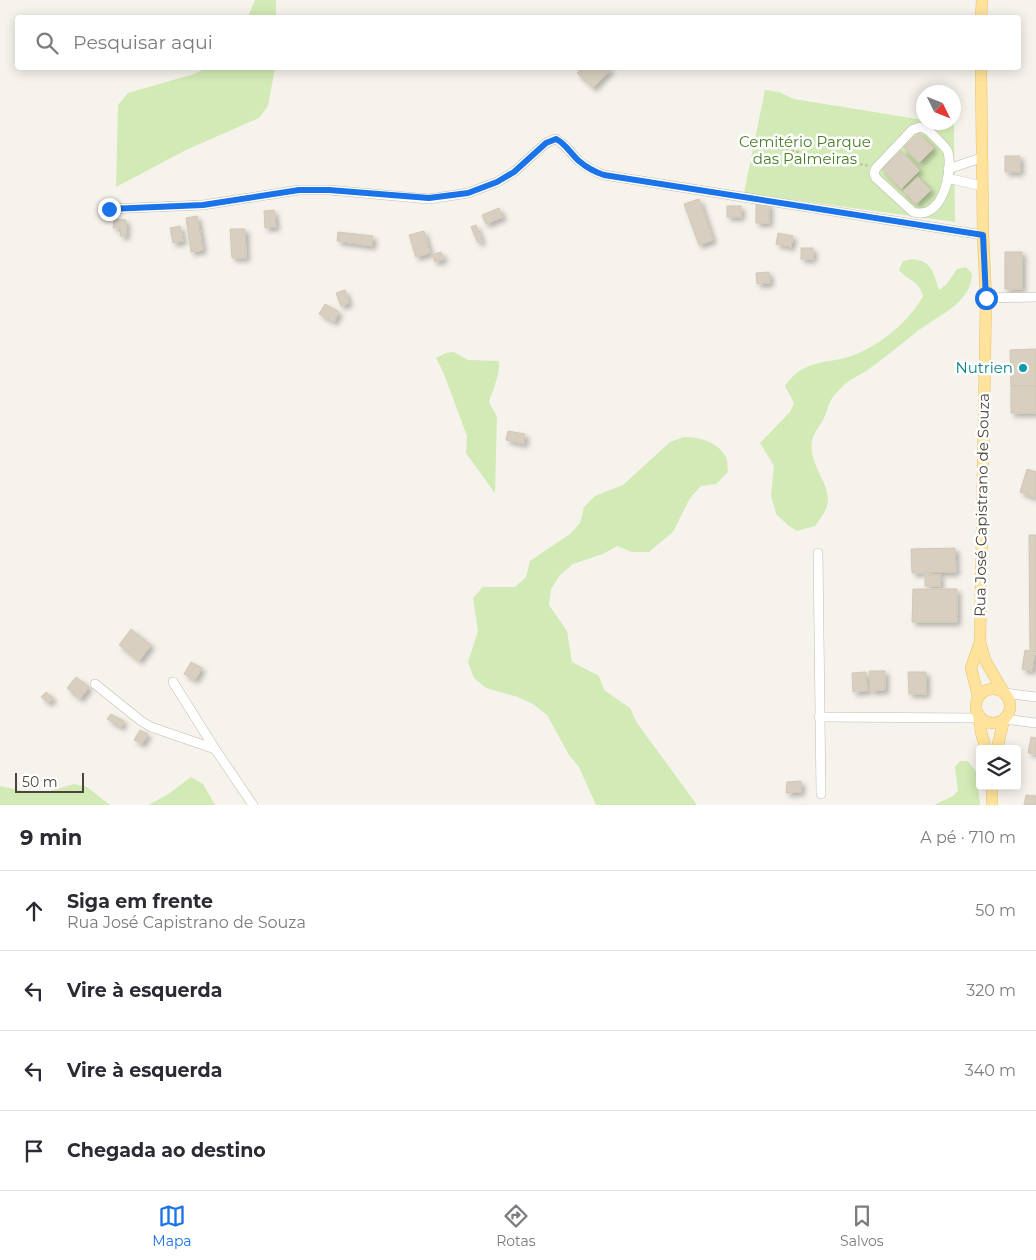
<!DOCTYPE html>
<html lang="pt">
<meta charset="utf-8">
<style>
body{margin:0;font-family:Montserrat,sans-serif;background:#f7f7f7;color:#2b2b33}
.controls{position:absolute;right:15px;bottom:15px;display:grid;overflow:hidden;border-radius:5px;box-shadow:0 2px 12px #0003}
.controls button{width:45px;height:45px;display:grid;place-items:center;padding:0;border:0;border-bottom:1px solid #e1e1e2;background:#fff;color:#2b2b33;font:25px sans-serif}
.compass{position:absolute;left:916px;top:85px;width:45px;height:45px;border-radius:50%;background:#fff;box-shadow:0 2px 12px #0003;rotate:133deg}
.scale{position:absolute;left:15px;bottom:12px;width:69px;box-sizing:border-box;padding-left:5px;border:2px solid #4b4439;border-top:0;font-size:14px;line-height:18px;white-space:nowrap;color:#4b4439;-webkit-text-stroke:4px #fff;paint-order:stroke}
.stop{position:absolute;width:15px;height:15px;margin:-11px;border:4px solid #1a73e8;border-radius:50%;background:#fff}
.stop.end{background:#1a73e8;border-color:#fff;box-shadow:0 1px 5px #0008}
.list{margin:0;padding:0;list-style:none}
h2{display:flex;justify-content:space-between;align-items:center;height:65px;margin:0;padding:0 20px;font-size:21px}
h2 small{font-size:16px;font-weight:400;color:#7c7c81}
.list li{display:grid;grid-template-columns:32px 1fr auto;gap:15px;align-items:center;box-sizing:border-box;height:80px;padding:0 20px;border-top:1px solid #e1e1e2}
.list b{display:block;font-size:19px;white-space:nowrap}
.list p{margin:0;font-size:16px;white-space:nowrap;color:#7c7c81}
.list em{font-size:16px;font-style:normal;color:#7c7c81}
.icon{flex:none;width:28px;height:28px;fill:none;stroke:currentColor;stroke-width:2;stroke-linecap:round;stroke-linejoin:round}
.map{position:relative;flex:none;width:1036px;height:805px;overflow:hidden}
.search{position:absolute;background:#fff;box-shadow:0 2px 12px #0003;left:15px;right:15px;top:15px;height:55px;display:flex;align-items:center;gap:12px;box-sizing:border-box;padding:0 18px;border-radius:5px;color:#7c7c81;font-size:19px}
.sheet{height:385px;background:#fff}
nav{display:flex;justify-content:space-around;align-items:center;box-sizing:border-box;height:70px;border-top:1px solid #e1e1e2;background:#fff;font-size:14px;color:#7c7c81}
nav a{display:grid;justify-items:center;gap:2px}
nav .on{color:#1a73e8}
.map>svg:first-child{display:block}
.green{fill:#d2eab5}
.building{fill:#d8cfc1;stroke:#d3c7b4;filter:url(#shadow)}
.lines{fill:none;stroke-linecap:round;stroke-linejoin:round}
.minor-casing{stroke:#c2bbae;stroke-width:10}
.major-casing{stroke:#e6c16a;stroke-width:12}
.path{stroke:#c4b79f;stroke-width:2;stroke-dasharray:2.5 2.5;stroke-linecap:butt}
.minor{stroke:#fff;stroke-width:9}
.major{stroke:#ffe39c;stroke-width:11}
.route{stroke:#1a73e8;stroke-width:6}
.culture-dot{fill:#0f9aa8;stroke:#fff;stroke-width:2}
.labels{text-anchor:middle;stroke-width:5;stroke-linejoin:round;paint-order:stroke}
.park-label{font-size:15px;fill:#4a7f2a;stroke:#fff}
.culture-label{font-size:15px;fill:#0d838f;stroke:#fff;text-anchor:end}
.street-label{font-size:15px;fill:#4b4439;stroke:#fff}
</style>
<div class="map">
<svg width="1036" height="805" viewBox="0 0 1036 805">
<defs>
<filter id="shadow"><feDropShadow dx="3.5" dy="3.5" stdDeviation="2.5" flood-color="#0004"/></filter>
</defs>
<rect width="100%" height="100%" fill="#f6f3ec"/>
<g class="green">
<polygon points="255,0 276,0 276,17 248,17"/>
<polygon points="206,68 275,68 268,106 259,118 186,150 116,187 118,105 128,93 194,74"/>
<polygon points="765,90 779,92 794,99 923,120 924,122 954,124 955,222 744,193"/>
<path d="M 912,259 C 933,261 933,273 939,290 L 947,284 L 957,269 L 966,267 L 972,274 C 971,305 934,317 914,334 C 899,346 884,358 869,369 C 861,375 851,378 843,386 C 839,390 834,395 831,400 C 828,405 827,412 824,418 C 820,426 814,432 812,441 C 808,466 833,485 827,506 C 825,513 819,520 815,526 L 797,531 L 789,526 L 776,514 L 771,495 L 774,466 L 760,443 L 790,412 L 794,403 L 785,386 C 804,358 826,365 854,355 C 879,346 911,320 923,296 C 918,279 909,282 899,270 L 903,261 Z"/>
<path d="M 454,352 L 468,360 L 499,361 C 500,375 493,389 489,402 L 497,417 L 495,493 L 466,453 L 467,436 L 444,374 L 436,358 L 446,353 Z"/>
<path d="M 684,437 C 699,437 718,442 726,457 C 728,461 727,468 728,472 L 716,484 L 701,486 L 690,498 L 673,532 L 649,552 L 632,552 L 617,546 L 603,554 L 573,564 L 560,575 L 551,589 L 549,605 L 567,631 L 572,662 L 599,676 L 604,690 L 630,708 L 637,723 L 697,805 L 596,805 L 579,767 L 569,755 L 547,715 L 533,704 L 518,697 L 486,688 L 474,678 L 468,662 L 478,631 L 473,598 L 483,587 L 515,587 L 526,577 L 530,561 L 570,534 L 580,523 L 584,507 L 595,496 L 623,485 L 670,442 Z"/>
<polygon points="960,761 968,761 977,773 980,805 934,805 953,796 958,791 955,767"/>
<polygon points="191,777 203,784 215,805 148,805 167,795"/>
<polygon points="74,784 87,787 110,805 0,805 0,786 28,792 43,793"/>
</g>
<g class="building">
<polygon points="582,68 610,68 611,69 593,88 577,73"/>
<polygon points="919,133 934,148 919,163 904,147"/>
<polygon points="901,151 920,170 901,189 882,169"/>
<rect x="1005" y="156" width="15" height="16"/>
<polygon points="918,177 931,190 916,204 903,191"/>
<polygon points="699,199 713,240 699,245 684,204"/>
<rect x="756" y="204" width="13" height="19"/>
<rect x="727" y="206" width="14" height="11"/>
<polygon points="499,208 503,217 486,224 482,215"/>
<polygon points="274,210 276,227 265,228 264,211"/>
<polygon points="197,216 203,250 191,252 186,218"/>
<polygon points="114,219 126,220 126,236 120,236 121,228 113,228"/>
<polygon points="476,225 482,241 478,243 471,227"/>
<polygon points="180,226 183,241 173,243 170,228"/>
<polygon points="230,229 245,229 246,258 232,258"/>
<polygon points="424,231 430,253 416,257 409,235"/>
<polygon points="338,232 373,236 372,246 337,241"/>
<polygon points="778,233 793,236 791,247 776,244"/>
<rect x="801" y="248" width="12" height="11"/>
<polygon points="441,252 444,259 435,262 432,255"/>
<rect x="1005" y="252" width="17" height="37"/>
<polygon points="769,272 770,283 757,284 756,273"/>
<polygon points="345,290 349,303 341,306 336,293"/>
<polygon points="325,304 339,312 334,322 319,314"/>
<polygon points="1036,349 1036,386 1011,386 1010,350"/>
<rect x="1011" y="386" width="25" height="27"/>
<polygon points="508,431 525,434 524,444 506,440"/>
<polygon points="1027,469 1036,472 1036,498 1020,492"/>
<polygon points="1029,535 1036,535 1036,650 1030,650"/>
<polygon points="955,548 956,572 912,573 911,549"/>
<rect x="925" y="575" width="15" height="11"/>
<polygon points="913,589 957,589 957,622 912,622"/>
<polygon points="131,629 151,645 139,661 119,645"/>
<polygon points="1025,650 1035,652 1032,671 1022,669"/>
<polygon points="191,662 202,668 195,680 184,674"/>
<polygon points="869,671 885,671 885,690 870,691"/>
<polygon points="866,672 867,691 853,692 852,673"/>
<polygon points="908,672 926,672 926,694 909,694"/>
<polygon points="76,677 89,687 80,699 67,688"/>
<polygon points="46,692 53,698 49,703 41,697"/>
<polygon points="111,714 124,721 121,727 107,719"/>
<polygon points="140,730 148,734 142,744 134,740"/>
<polygon points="1031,737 1036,738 1036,754 1028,753"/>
<polygon points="801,781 801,792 786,793 787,782"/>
<polygon points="1026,795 1036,796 1036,805 1024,805"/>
</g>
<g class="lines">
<defs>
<g id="minor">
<path d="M 920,127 C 928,129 930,132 936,138 C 940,142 946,147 948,152 C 953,173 942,221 913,212 L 876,178 L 874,173 L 876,168 L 912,130 Z"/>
<polyline points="948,169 981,158"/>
<polyline points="947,178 982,186"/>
<path d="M 109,209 L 203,205 L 299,190 L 329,190 L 429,199 L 468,193 L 497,182 L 514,172 L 546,143 L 555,139 C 565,143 571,154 579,161 C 587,168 595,172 604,175 L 983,235"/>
<polyline points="986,298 1036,297"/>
<polyline points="818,553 821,794"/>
<polyline points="173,682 215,749 253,805"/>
<polyline points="95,684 141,721 151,727 215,749"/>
<polyline points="1004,693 1036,697"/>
<polyline points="819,717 979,718"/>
<polyline points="1004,719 1036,723"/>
</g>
<g id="major">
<polyline points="981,18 982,0"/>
<polyline points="980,642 985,660 1004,693"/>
<circle cx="993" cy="706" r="17"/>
<polyline points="978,696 971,668 980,642 986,298 983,235 981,68"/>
<polyline points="979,718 981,732 986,749"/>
<polyline points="997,749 1004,719"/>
<polyline points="992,786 992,805"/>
</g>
</defs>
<use href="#minor" class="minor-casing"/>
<use href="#major" class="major-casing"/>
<polyline class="path" points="767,146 869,166"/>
<use href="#minor" class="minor"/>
<use href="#major" class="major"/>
</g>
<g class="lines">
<path class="route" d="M 109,209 L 203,205 L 299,190 L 329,190 L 429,198 L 468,193 L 497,182 L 514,172 L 546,143 L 556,139 C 565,143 571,154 579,161 C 587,168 595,172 604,175 L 983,235 L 986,298"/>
</g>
<circle class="culture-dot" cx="1023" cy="368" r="5"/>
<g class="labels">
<g class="park-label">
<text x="805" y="147">Cemitério Parque<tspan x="805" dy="17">das Palmeiras</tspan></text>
</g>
<g class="culture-label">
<text x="1013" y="373">Nutrien</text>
</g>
<g class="street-label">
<text transform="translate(982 505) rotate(-89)" y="5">Rua José Capistrano de Souza</text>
</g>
</g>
</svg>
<div class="controls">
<button><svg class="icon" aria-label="layers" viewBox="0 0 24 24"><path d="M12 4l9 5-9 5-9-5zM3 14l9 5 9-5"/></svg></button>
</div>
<svg class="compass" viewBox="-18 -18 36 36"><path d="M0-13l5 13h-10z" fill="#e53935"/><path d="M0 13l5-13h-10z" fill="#7c7c81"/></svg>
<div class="scale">50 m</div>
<div class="stop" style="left:986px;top:298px"></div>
<div class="stop end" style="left:109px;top:209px"></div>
<div class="search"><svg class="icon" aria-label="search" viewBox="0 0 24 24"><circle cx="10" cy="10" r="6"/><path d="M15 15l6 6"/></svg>Pesquisar aqui</div>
</div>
<section class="sheet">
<h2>9 min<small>A pé · 710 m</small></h2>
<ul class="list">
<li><svg class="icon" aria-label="ahead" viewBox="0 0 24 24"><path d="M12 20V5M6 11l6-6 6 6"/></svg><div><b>Siga em frente</b><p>Rua José Capistrano de Souza</p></div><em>50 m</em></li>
<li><svg class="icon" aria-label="left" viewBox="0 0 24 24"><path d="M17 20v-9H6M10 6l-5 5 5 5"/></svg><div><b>Vire à esquerda</b></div><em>320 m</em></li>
<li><svg class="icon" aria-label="left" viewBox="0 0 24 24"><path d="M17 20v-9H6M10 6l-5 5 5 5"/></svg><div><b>Vire à esquerda</b></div><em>340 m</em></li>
<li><svg class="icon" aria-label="arrive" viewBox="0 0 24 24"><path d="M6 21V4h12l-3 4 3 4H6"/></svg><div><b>Chegada ao destino</b></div></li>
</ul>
</section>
<nav>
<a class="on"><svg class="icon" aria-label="map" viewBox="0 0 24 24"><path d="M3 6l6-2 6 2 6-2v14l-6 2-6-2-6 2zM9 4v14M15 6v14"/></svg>Mapa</a>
<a><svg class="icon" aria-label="directions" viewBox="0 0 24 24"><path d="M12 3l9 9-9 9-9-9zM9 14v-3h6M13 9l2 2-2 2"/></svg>Rotas</a>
<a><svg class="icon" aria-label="saved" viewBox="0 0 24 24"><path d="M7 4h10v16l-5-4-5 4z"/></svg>Salvos</a>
</nav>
